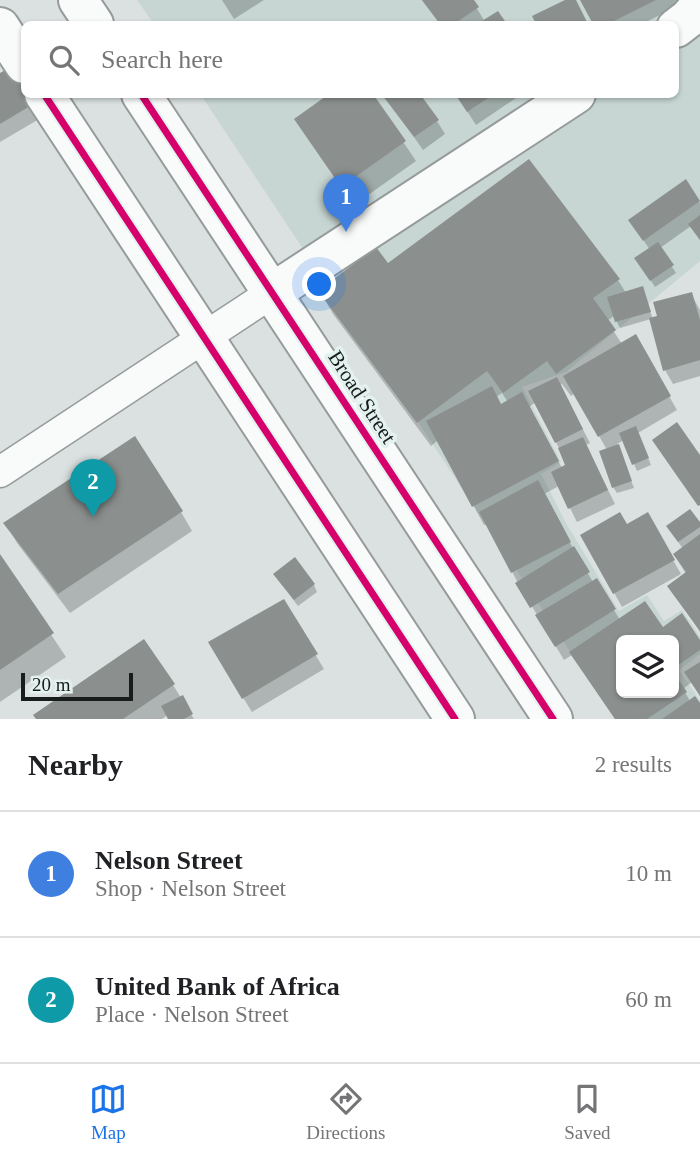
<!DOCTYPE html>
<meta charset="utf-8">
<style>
body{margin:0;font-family:"Times New Roman",serif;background:#f2f2f2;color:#202124}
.controls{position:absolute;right:21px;bottom:21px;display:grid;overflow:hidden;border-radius:10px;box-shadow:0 2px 5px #0004}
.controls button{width:63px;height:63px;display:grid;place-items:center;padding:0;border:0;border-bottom:2px solid #e0e0e0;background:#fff;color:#202124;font:35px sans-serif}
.scale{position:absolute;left:21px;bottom:18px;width:112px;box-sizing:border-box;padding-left:7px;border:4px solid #181d1c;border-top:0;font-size:19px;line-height:24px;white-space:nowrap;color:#181d1c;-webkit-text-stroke:5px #e4f2ef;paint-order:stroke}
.you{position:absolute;left:320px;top:285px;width:24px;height:24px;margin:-18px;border:5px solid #fff;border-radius:50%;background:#1a73e8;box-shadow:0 0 0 10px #1a73e833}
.badge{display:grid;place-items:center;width:46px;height:46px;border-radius:50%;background:#1a73e8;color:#fff;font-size:23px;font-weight:700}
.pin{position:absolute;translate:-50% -58px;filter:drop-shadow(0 2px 4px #0008)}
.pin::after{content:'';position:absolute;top:37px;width:24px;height:21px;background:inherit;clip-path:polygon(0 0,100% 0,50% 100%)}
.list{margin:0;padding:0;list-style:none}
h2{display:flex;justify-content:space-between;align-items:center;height:91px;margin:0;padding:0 28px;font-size:30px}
h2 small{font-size:23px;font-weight:400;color:#757577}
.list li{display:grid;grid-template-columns:46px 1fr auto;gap:21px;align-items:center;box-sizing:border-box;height:126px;padding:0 28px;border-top:2px solid #e0e0e0}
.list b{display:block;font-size:26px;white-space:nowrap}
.list p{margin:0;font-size:23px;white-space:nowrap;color:#757577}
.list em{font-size:23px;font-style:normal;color:#757577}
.icon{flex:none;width:38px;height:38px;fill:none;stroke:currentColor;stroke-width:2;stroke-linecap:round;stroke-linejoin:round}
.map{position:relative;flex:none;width:700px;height:719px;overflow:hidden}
.search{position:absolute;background:#fff;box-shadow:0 2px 5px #0004;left:21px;right:21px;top:21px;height:77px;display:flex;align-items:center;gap:18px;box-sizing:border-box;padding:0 24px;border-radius:10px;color:#757577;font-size:26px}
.sheet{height:343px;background:#fff}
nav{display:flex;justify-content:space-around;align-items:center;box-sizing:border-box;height:98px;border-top:2px solid #e0e0e0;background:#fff;font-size:19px;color:#757577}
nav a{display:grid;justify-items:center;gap:4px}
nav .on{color:#1a73e8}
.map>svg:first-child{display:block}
.built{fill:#c7d6d3;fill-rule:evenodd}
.shadow{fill:#0003;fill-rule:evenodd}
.building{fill:#8b908f}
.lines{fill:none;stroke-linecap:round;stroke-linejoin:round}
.street-casing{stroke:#959b9a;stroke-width:33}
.secondary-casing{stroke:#959b9a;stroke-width:42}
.street{stroke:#f9fafa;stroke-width:30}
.secondary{stroke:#f9fafa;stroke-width:38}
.cycleway-casing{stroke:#e4f2ef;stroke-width:11}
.cycleway{stroke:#d6006c;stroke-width:7}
.labels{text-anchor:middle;stroke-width:7;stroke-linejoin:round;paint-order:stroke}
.street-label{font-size:21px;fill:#181d1c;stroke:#e4f2ef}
</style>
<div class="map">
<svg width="700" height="719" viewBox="0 0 700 719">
<rect width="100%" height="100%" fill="#dae1e0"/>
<path class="built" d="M 137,0 L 700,0 L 700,261 L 566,372 L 522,387 L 561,462 L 541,474 L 566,523 L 619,611 L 647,595 L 664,621 L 682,610 L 700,637 L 700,654 L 679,670 L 700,701 L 700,719 L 615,719 L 201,95 L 676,94 L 676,24 L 154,24 ZM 621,640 L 674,640 L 674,693 L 621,693 Z"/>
<g class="shadow">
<polygon points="222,0 264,0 234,19"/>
<polygon points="422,0 472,0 485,22 497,14 505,24 440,24"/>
<polygon points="569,0 574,0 587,24 538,24 534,17"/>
<polygon points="582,0 677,0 680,5 642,24 594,24"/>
<polygon points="0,75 24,78 24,94 46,115 0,142"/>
<polygon points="371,94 416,161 354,205 296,120"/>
<polygon points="456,94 522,94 476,125"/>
<polygon points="386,97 437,121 445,134 423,150"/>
<polygon points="686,182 700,203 700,240 691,226 660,248 676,273 655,287 637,259 650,250 630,220"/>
<path d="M 388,266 L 618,280 L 626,293 L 642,289 L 653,319 L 691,294 L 700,310 L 700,376 L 673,384 L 665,370 L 651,319 L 620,328 L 614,316 L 607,321 L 622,344 L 635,337 L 677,410 L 638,433 L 651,465 L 637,471 L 624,440 L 617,444 L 634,488 L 617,493 L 613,487 L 607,450 L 575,393 L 571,396 L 562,384 L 560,385 L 590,443 L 586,445 L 615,504 L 577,522 L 559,486 L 544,494 L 574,550 L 593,582 L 596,580 L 620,620 L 662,629 L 700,643 L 700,696 L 692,682 L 683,689 L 690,701 L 700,706 L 700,719 L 615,719 L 572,655 L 564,660 L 518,583 L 487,524 L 484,525 L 438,440 L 431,446 L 333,314 L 320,291 ZM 502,393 L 508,402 L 501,406 L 496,397 ZM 536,402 L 568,466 L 562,468 L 529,407 ZM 621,640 L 674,640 L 674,693 L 621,693 Z"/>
<polygon points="181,512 192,531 70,613 17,543 6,524"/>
<polygon points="647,515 681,574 622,607 582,535 626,527"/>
<polygon points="700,525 700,632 669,586 686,574 675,555 683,549 672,533"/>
<polygon points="0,558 66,657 0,702"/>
<polygon points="279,581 314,585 317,592 298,606"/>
<polygon points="283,601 324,669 252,712 218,657"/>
<polygon points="173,685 194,719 170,719 168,715 162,719 38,719 35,715"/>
</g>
<g class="building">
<polygon points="422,0 474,0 479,7 454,24 440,24"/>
<polygon points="565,0 576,0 588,24 536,24 532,16"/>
<polygon points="580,0 656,0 608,24 593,24"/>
<polygon points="498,11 507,24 477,24"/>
<polygon points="18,63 24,74 24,94 37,94 40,100 0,124 0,73"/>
<polygon points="329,94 373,94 406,141 341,187 294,119"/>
<polygon points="386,94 420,94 439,120 414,137 383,96"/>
<polygon points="455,94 494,94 467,112"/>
<polygon points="529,159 620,279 593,298 616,330 556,374 547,361 503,393 487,371 417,423 318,291 376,247 388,263"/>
<polygon points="686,179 700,201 643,241 628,220"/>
<polygon points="700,215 700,240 688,224"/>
<polygon points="658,242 674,265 650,281 634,258"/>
<polygon points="643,286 651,312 615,322 607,297"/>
<polygon points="692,292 700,320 700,360 663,371 649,318 657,316 653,302"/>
<polygon points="636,334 671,396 598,437 563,376"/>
<polygon points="557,377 583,429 555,443 528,391"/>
<polygon points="492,386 501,404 522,392 559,461 472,507 426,421"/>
<polygon points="677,422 700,455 700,505 698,506 652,440"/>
<polygon points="636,426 649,458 632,465 619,433"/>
<polygon points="135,436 183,511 58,594 3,523"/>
<polygon points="583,437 608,490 568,509 551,472 565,465 558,448"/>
<polygon points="619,444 632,481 612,488 599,451"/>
<polygon points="538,480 571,542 511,573 479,512"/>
<polygon points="690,509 700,522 700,527 678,542 666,526"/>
<polygon points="620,512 627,524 648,512 675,560 613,594 580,535"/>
<polygon points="700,534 700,631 667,586 686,572 673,554"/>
<polygon points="574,546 590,572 530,608 515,583"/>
<polygon points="0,554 54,633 0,670"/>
<polygon points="295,557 315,584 294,600 273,574"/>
<polygon points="597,578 616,609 555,647 535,615"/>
<polygon points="284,599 318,654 242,699 208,642"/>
<polygon points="645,601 663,627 682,613 700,640 700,650 674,668 674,640 621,640 621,693 674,693 674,673 687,692 647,719 615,719 569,652"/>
<polygon points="144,639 175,684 123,719 36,719 33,715"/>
<polygon points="700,662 700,696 684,672"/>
<polygon points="183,695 193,714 184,719 168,719 161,706"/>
<polygon points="695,696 700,703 700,719 662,719"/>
</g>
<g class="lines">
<defs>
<polyline id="street" points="0,472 273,292"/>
<g id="secondary">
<polyline points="78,0 94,24"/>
<polyline points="0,27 24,64"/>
<polyline points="676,28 689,18 700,5"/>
<polyline points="44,94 455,719"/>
<polyline points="141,94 553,719"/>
<polyline points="273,292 576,94"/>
</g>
</defs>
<use href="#street" class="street-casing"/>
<use href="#secondary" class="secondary-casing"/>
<use href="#street" class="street"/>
<use href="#secondary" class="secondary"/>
<defs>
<g id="cycleway">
<polyline points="44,94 455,719"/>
<polyline points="141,94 553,719"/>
</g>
</defs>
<use href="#cycleway" class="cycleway-casing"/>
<use href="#cycleway" class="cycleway"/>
</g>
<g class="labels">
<g class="street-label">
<text transform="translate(362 397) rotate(57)" y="7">Broad Street</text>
</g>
</g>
</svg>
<div class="controls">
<button><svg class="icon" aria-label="layers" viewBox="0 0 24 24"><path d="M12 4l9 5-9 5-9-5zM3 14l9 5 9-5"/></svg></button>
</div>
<div class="scale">20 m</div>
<div class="you"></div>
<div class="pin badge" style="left:346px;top:232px;background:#3f7fe0">1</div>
<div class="pin badge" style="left:93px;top:517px;background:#0f9aa8">2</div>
<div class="search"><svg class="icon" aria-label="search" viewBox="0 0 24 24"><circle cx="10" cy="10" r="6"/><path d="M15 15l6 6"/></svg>Search here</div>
</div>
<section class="sheet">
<h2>Nearby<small>2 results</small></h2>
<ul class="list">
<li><span class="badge" style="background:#3f7fe0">1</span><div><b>Nelson Street</b><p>Shop · Nelson Street</p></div><em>10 m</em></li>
<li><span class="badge" style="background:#0f9aa8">2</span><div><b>United Bank of Africa</b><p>Place · Nelson Street</p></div><em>60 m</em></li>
</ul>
</section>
<nav>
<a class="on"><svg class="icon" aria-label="map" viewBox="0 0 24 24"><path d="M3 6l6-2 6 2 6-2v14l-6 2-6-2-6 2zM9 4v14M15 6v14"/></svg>Map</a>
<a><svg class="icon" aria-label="directions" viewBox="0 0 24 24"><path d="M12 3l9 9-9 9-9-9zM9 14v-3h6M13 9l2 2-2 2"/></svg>Directions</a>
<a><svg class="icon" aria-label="saved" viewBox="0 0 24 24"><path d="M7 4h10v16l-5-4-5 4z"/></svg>Saved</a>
</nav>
